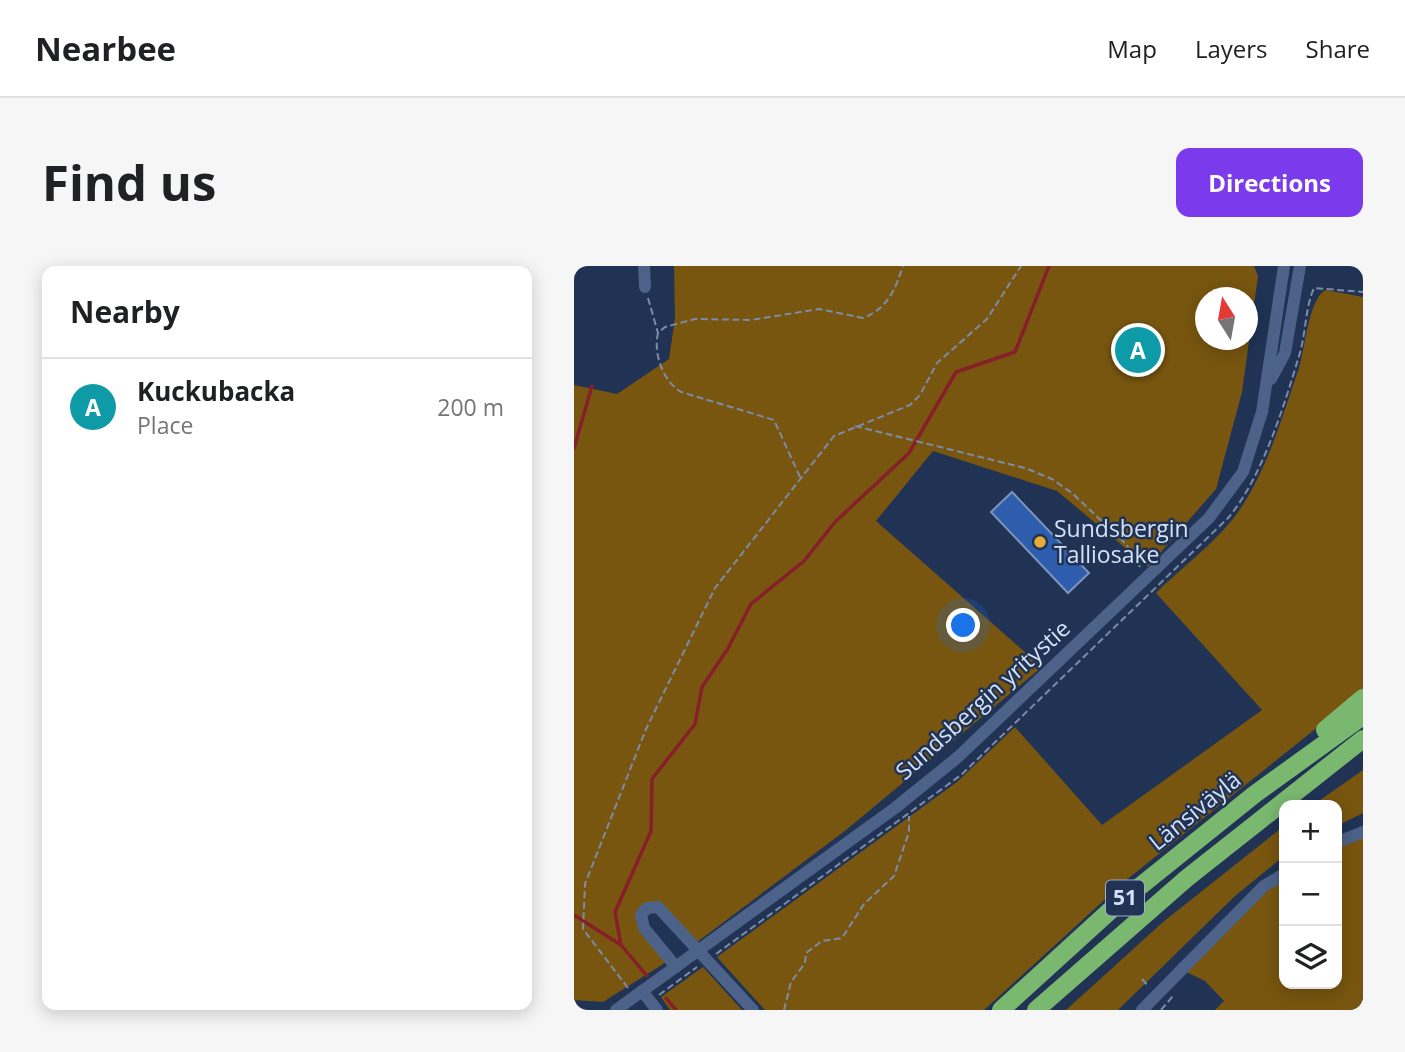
<!DOCTYPE html>
<meta charset="utf-8">
<style>
body{margin:0;font-family:"Open Sans",sans-serif;background:#f6f6f6;color:#202124}
.controls{position:absolute;right:21px;bottom:21px;display:grid;overflow:hidden;border-radius:14px;box-shadow:0 4px 18px #0003}
.controls button{width:63px;height:63px;display:grid;place-items:center;padding:0;border:0;border-bottom:2px solid #e0e0e0;background:#fff;color:#202124;font:35px sans-serif}
.compass{position:absolute;left:621px;top:21px;width:63px;height:63px;border-radius:50%;background:#fff;box-shadow:0 4px 18px #0003;rotate:349deg}
.you{position:absolute;left:390px;top:360px;width:24px;height:24px;margin:-18px;border:5px solid #fff;border-radius:50%;background:#1a73e8;box-shadow:0 0 0 10px #1a73e833}
.badge{display:grid;place-items:center;width:46px;height:46px;border-radius:50%;background:#7c3aed;color:#fff;font-size:23px;font-weight:700}
.pin{position:absolute;translate:-50% -50%;border:4px solid #fff;box-shadow:0 2px 7px #0006}
.list{margin:0;padding:0;list-style:none}
h2{display:flex;justify-content:space-between;align-items:center;height:91px;margin:0;padding:0 28px;font-size:30px}
h2 small{font-size:23px;font-weight:400;color:#757577}
.list li{display:grid;grid-template-columns:46px 1fr auto;gap:21px;align-items:center;box-sizing:border-box;height:98px;padding:0 28px;border-top:2px solid #e0e0e0}
.list b{display:block;font-size:26px;white-space:nowrap}
.list p{margin:0;font-size:23px;white-space:nowrap;color:#757577}
.list em{font-size:23px;font-style:normal;color:#757577}
.icon{flex:none;width:38px;height:38px;fill:none;stroke:currentColor;stroke-width:2;stroke-linecap:round;stroke-linejoin:round}
.map{position:relative;flex:none;width:789px;height:744px;overflow:hidden;border-radius:14px}
header{display:flex;align-items:center;gap:42px;box-sizing:border-box;height:98px;padding:0 35px;background:#fff;border-bottom:2px solid #e0e0e0}
header strong{font-size:33px}
nav{display:flex;gap:38px;margin-inline-start:auto;font-size:24px}
.intro{display:flex;align-items:center;justify-content:space-between;box-sizing:border-box;height:168px;padding:0 42px}
h1{margin:0;font-size:49px}
.button{padding:18px 32px;border-radius:14px;background:#7c3aed;color:#fff;font-size:24px;font-weight:700}
main{display:flex;gap:42px;padding:0 42px}
aside{flex:1;background:#fff;border-radius:14px;box-shadow:0 4px 18px #0003}
.map>svg:first-child{display:block}
.green{fill:#78560f;fill-rule:evenodd}
.lines{fill:none;stroke-linecap:round;stroke-linejoin:round}
.stream{stroke:#861f29;stroke-width:3.5}
.building{fill:#2f5dad;stroke:#7c94bc;stroke-width:2}
.path{stroke:#7c8ca8;stroke-width:2;stroke-dasharray:7 3.5;stroke-linecap:butt}
.minor{stroke:#4c6288;stroke-width:12}
.highway{stroke:#7ab86f;stroke-width:18}
.poi-dot{fill:#e6ac36;stroke:#203355;stroke-width:2.5}
.labels{text-anchor:middle;stroke-width:5;stroke-linejoin:round;paint-order:stroke}
.shield{fill:#203355;stroke:#9eadc6;stroke-width:2}
.shield-label{font-size:21px;font-weight:bold;fill:#d4e1f7}
.poi-label{font-size:23px;fill:#d4e1f7;stroke:#203355;text-anchor:start}
.street-label{font-size:23px;fill:#d4e1f7;stroke:#203355}
</style>
<header>
<strong>Nearbee</strong>
<nav><a>Map</a><a>Layers</a><a>Share</a></nav>
</header>
<div class="intro"><h1>Find us</h1><a class="button">Directions</a></div>
<main>
<aside>
<h2>Nearby<small></small></h2>
<ul class="list">
<li><span class="badge" style="background:#0f9aa8">A</span><div><b>Kuckubacka</b><p>Place</p></div><em>200 m</em></li>
</ul>
</aside>
<div class="map">
<svg width="789" height="744" viewBox="0 0 789 744">
<rect width="100%" height="100%" fill="#203355"/>
<g class="green">
<path d="M 100,0 L 680,0 L 684,10 L 668,126 L 642,223 L 574,301 L 483,225 L 359,185 L 302,255 L 468,401 L 272,564 L 122,677 L 85,639 L 66,642 L 94,695 L 29,736 L 0,734 L 0,119 L 43,128 L 95,93 L 101,52 ZM 632,32 L 674,32 L 674,74 L 632,74 Z"/>
<path d="M 752,24 L 789,31 L 789,425 L 551,615 L 410,744 L 191,744 L 143,691 L 383,516 L 441,461 L 528,559 L 688,444 L 582,327 C 607,302 641,277 662,249 C 693,206 708,151 725,102 C 731,83 735,31 752,24 Z"/>
<polygon points="789,504 789,547 763,560 763,539 739,539"/>
<polygon points="710,560 710,590 661,630 544,744 492,744 589,656"/>
<polygon points="789,560 789,744 641,744 650,735 631,715 604,702 710,604 710,718 763,718 763,572"/>
<polygon points="129,701 168,744 96,744 87,731"/>
</g>
<g class="lines">
<g class="stream">
<polyline points="0,182 18,120"/>
<polyline points="0,649 47,679"/>
<polyline points="73,710 47,679 41,646 77,565 78,513 121,458 128,421 153,384 177,338 230,295 261,256 335,187 382,106 441,86 475,0"/>
<polyline points="92,732 102,744"/>
</g>
</g>
<polygon class="building" points="438,226 515,307 494,327 417,246"/>
<g class="lines">
<g class="path">
<polyline points="74,32 84,67"/>
<polyline points="281,160 451,202 478,213 498,227 552,278 566,301"/>
<path d="M 226,211 L 200,154 L 107,126 C 89,115 79,88 84,67 L 91,61 L 121,53 L 177,54 L 245,43 L 289,52 C 314,42 321,24 329,0"/>
<path d="M 142,688 L 387,509 L 654,252 C 688,212 710,140 725,90 C 732,68 731,42 740,22 L 789,26"/>
<polyline points="568,713 575,721"/>
<polyline points="54,722 9,663 11,618 72,463 141,322 260,170 336,139 346,129 363,97 413,53 447,0"/>
<polyline points="85,729 123,701"/>
<polyline points="210,744 217,716 231,697 232,687 248,675 268,672 290,638 320,610 335,566 335,550"/>
<polyline points="587,744 599,730"/>
</g>
<g class="minor">
<polyline points="70,0 71,21"/>
<polyline points="697,113 711,87 726,0"/>
<polyline points="763,576 789,566"/>
<polyline points="102,701 70,662 67,649 73,642 84,641 179,744"/>
<polyline points="68,725 83,744"/>
<polyline points="42,744 321,542 384,491 635,252 669,206 688,146 710,0"/>
<polyline points="568,744 690,620 710,608"/>
</g>
<g class="highway">
<polyline points="751,464 789,432"/>
<polyline points="427,744 539,642 681,528 789,450"/>
<polyline points="462,744 613,612 789,473"/>
</g>
</g>
<circle class="poi-dot" cx="466" cy="276" r="7"/>
<g class="labels">
<rect class="shield" x="532" y="614.5" width="38" height="35" rx="5"/>
<g class="shield-label">
<text x="551" y="639">51</text>
</g>
<g class="poi-label">
<text x="480" y="271">Sundsbergin<tspan x="480" dy="26">Talliosake</tspan></text>
</g>
<g class="street-label">
<text transform="translate(409 434) rotate(-42)" y="8">Sundsbergin yritystie</text>
<text transform="translate(621 545) rotate(-39)" y="8">Länsiväylä</text>
</g>
</g>
</svg>
<div class="controls">
<button>+</button>
<button>−</button>
<button><svg class="icon" aria-label="layers" viewBox="0 0 24 24"><path d="M12 4l9 5-9 5-9-5zM3 14l9 5 9-5"/></svg></button>
</div>
<svg class="compass" viewBox="-18 -18 36 36"><path d="M0-13l5 13h-10z" fill="#e53935"/><path d="M0 13l5-13h-10z" fill="#757577"/></svg>
<div class="you"></div>
<div class="pin badge" style="left:564px;top:84px;background:#0f9aa8">A</div>
</div>
</main>
